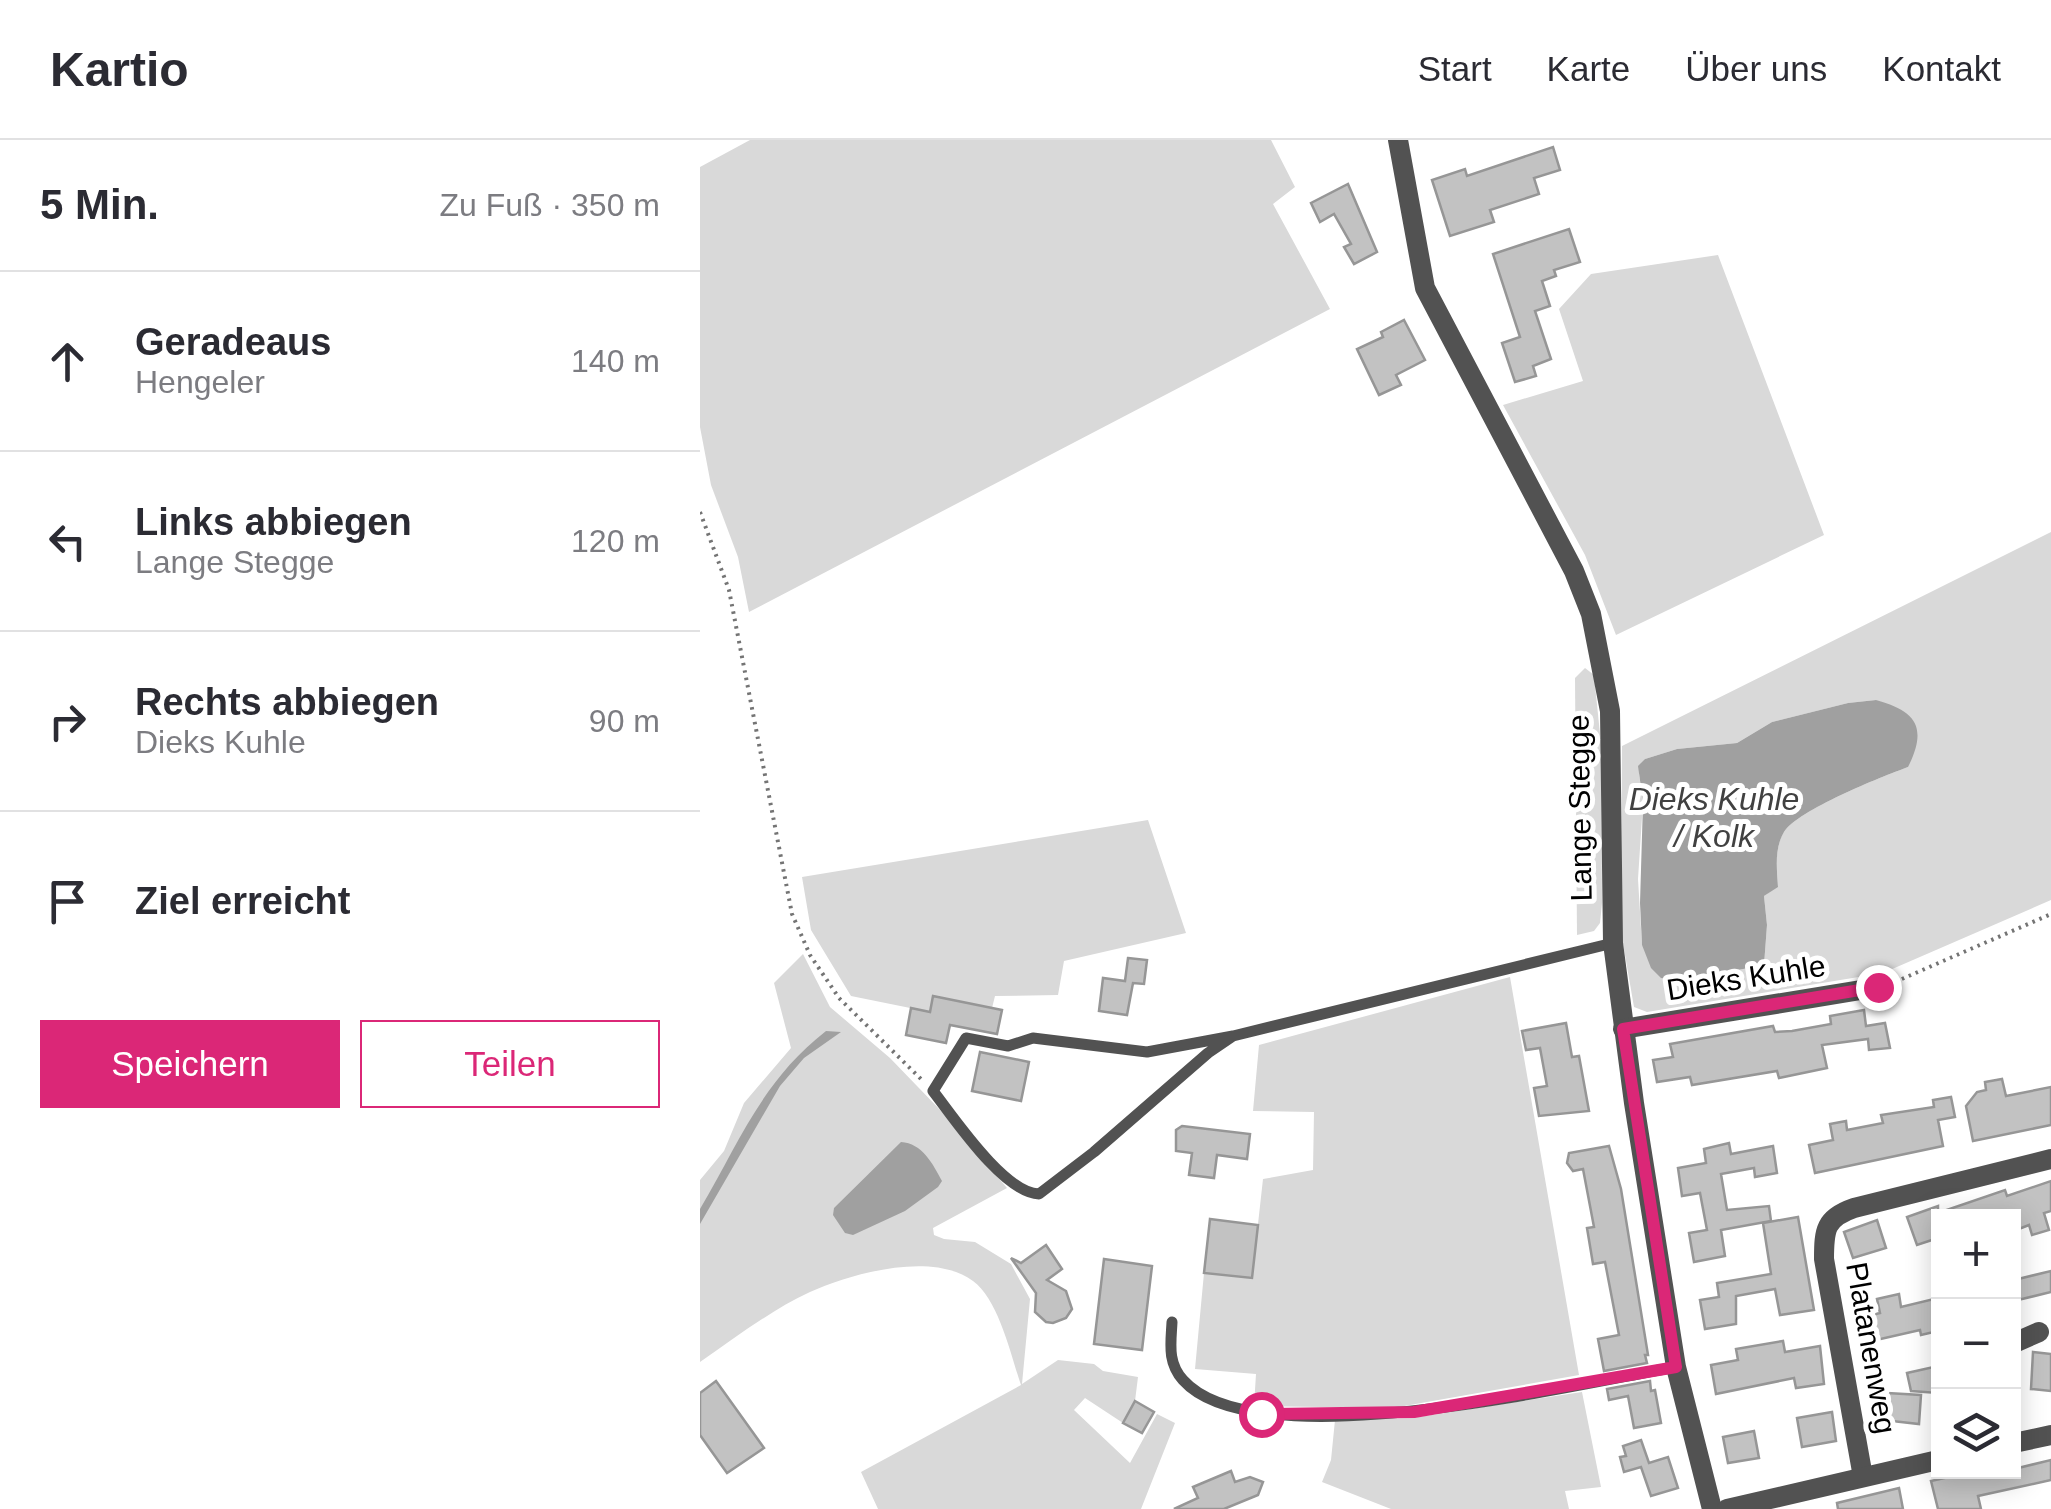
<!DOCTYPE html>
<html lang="de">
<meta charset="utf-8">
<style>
body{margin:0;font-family:Arial,sans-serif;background:#f2f2f3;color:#2b2b33}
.controls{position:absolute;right:30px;bottom:30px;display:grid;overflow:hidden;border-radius:0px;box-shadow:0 5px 25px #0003}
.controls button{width:90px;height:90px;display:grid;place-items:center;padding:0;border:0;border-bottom:2px solid #e1e1e2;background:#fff;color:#2b2b33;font:50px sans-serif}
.stop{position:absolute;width:30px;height:30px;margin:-22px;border:8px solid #db2777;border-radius:50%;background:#fff}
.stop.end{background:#db2777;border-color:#fff;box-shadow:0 2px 10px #0008}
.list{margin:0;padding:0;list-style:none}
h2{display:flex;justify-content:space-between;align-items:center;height:130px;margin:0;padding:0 40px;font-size:42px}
h2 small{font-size:32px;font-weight:400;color:#7c7c81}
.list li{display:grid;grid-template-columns:65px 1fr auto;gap:30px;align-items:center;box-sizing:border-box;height:180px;padding:0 40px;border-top:2px solid #e1e1e2}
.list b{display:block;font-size:38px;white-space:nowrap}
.list p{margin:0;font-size:32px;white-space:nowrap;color:#7c7c81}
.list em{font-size:32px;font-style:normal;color:#7c7c81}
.actions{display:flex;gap:20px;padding:30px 40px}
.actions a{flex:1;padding:22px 0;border:2px solid #db2777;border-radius:0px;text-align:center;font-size:35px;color:#db2777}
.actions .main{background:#db2777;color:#fff}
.icon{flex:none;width:55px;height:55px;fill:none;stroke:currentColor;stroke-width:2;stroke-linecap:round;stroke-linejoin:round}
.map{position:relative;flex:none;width:1351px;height:1369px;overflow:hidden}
header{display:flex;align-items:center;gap:60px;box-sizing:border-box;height:140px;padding:0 50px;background:#fff;border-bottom:2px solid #e1e1e2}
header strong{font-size:48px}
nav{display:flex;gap:55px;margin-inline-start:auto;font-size:35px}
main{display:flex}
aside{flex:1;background:#fff}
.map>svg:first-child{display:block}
.green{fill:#d9d9d9;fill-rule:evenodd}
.water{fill:#a0a0a0}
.building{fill:#c2c2c2;stroke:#969696;stroke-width:2.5}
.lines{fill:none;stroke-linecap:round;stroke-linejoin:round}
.path{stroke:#747474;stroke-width:4;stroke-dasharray:2.5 5;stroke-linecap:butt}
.service{stroke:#525252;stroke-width:11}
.minor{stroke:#525252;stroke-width:20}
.route{stroke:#db2777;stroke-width:12}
.labels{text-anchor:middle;stroke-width:10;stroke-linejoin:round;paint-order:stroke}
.street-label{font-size:30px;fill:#000;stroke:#fff}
.water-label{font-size:32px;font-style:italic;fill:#414141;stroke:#fff}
</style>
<header>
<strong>Kartio</strong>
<nav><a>Start</a><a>Karte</a><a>Über uns</a><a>Kontakt</a></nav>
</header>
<main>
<aside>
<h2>5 Min.<small>Zu Fuß · 350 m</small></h2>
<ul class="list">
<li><svg class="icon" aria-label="ahead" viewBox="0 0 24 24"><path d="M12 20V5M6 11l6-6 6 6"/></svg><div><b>Geradeaus</b><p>Hengeler</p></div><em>140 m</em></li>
<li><svg class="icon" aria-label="left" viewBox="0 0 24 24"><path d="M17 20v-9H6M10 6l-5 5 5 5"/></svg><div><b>Links abbiegen</b><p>Lange Stegge</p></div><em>120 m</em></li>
<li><svg class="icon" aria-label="right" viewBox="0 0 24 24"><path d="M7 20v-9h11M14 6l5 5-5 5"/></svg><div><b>Rechts abbiegen</b><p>Dieks Kuhle</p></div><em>90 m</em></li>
<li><svg class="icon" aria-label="arrive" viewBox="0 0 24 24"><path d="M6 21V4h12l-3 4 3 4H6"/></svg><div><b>Ziel erreicht</b></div></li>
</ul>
<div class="actions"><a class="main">Speichern</a><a>Teilen</a></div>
</aside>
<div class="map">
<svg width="1351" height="1369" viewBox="0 0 1351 1369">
<rect width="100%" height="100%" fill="#fff"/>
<g class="green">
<polygon points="50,0 571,0 595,47 573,64 630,169 49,472 38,417 11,345 0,287 0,27"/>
<polygon points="1018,115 1124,395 916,495 885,415 803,265 883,241 859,169 891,134"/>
<path d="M 1351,392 L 1351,760 L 1183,833 L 947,872 L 934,867 L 921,792 L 922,606 ZM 1176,560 L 1208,627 C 1181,637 1098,670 1084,692 C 1074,708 1077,729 1078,746 L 1064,756 L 1067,785 L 1064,825 L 1038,830 L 1004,845 L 942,805 L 938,739 L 943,662 L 939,634 L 945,619 L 977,609 L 1037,603 L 1072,582 L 1148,563 Z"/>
<polygon points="885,528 894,535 901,604 902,763 900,783 894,791 877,795 875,538"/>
<polygon points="448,680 486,793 364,821 358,855 295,856 292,868 233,857 230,872 151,856 111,790 102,737"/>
<path d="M 103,814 L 130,867 L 190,918 L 245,975 L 307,1048 L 233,1088 L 234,1095 L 244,1099 L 275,1102 L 311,1124 L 330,1159 L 322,1244 L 358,1220 L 394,1224 L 403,1231 L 438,1237 L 435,1261 L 423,1283 L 385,1258 L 374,1270 L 430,1323 L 457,1274 L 475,1283 L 441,1369 L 178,1369 L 161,1332 L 321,1245 C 311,1216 299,1160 273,1141 C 233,1111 152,1133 110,1152 C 71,1170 35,1198 0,1222 L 0,1040 L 24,1011 L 44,963 L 91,908 L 74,843 Z"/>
<polygon points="810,837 879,1235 693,1268 554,1266 556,1234 495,1229 504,1133 552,1138 563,1039 613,1030 614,972 553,971 559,905"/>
<polygon points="882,1252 901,1347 865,1351 869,1369 691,1369 622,1342 631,1320 635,1280 712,1278"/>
</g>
<g class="water">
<path d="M 1176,560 C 1216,571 1228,587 1208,627 C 1181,637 1098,670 1084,692 C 1074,709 1077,729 1078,747 L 1064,756 L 1067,785 L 1064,825 L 1038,830 L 1004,845 L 961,838 L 951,828 L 942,805 L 940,763 L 943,662 L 938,626 L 945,619 L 977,609 L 1037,603 L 1072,582 L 1148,563 Z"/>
<path d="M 126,891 L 141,892 L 104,918 L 80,946 L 0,1084 L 0,1069 C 40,1001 62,941 126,891 Z"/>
<path d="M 201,1002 C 222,1003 233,1024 242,1041 L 238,1047 L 205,1071 L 153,1095 L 145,1093 L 133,1075 L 134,1068 Z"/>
</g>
<g class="building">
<polygon points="853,7 860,30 834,38 839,54 790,70 794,82 750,96 732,40 765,29 767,36"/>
<polygon points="648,44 677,112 654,124 644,107 651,104 634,74 620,82 611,63"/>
<polygon points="869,89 880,122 854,130 856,136 842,141 850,166 835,171 851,219 833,226 836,236 815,242 802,203 820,197 793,114"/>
<polygon points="704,180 725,220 696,235 701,245 679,255 657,209 683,197 681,192"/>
<polygon points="428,818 447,820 444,844 433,843 427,875 399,871 403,838 425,841"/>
<polygon points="233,856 302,870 297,894 250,885 246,903 206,895 211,868 230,872"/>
<polygon points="1164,870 1166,886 1185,883 1190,908 1169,910 1168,899 1122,905 1127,928 1079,938 1077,931 992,945 990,937 957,942 953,920 973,917 970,904 1073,886 1075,892 1092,891 1131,884 1130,876"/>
<polygon points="866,883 872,917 879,916 889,971 839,976 834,948 847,946 840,908 826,910 822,891"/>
<polygon points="280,912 329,922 321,961 272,951"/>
<polygon points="1302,939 1306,956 1351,947 1351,985 1273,1001 1266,966 1277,952 1286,950 1285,942"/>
<polygon points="1251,957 1255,977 1238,980 1243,1006 1115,1033 1109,1005 1133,1000 1130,984 1146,981 1147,990 1183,983 1181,975 1234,967 1233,960"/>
<polygon points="482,986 550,994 547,1019 517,1015 514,1038 489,1035 492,1013 476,1011 476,990"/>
<polygon points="1029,1003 1031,1014 1073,1006 1077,1033 1055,1037 1054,1028 1021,1034 1027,1070 1069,1066 1071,1081 1021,1090 1025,1116 994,1122 989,1093 1007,1090 1000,1053 982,1056 978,1028 1006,1023 1004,1009"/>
<polygon points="909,1006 921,1049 948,1215 945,1215 947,1223 904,1231 898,1199 919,1195 905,1122 893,1124 887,1088 894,1087 883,1029 873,1031 867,1023 869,1013"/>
<polygon points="1351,1041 1351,1071 1344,1073 1349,1090 1332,1095 1329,1085 1314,1091 1314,1076 1238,1076 1238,1098 1217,1105 1207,1077 1238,1066 1238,1073 1305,1050 1307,1056"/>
<polygon points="1098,1077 1114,1170 1080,1175 1075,1149 1036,1156 1036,1184 1005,1189 1000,1160 1019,1157 1017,1143 1071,1134 1063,1083"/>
<polygon points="510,1079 558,1085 552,1138 504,1133"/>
<polygon points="1177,1080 1186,1108 1153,1118 1144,1092"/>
<polygon points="346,1105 362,1129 347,1140 366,1151 372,1169 366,1178 353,1183 346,1182 335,1172 336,1153 311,1118 321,1123"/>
<polygon points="404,1119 452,1126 442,1210 394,1204"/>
<polygon points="1351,1131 1351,1152 1314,1161 1314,1140"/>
<polygon points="1199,1154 1201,1167 1238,1158 1238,1191 1221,1195 1220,1190 1163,1203 1158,1178 1180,1173 1177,1159"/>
<polygon points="1083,1201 1085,1212 1120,1206 1124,1244 1096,1248 1094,1238 1016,1254 1011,1225 1038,1220 1036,1209"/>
<polygon points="1333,1212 1351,1214 1351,1251 1331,1249"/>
<polygon points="1238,1226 1238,1253 1211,1251 1207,1233"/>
<polygon points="16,1241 64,1308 27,1333 0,1295 0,1253"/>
<polygon points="950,1241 951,1251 955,1250 961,1283 934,1288 928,1256 909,1260 907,1249"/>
<polygon points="1187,1253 1221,1255 1219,1284 1174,1279 1176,1257 1186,1258"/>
<polygon points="435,1261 454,1272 442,1293 423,1283"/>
<polygon points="1132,1272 1136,1301 1102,1307 1097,1278"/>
<polygon points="1054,1291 1059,1318 1028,1323 1023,1297"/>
<polygon points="941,1300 949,1323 968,1317 978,1348 951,1356 941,1327 924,1332 920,1317 926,1316 923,1306"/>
<polygon points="1351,1320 1351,1340 1278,1356 1281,1369 1238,1369 1231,1341 1271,1332 1314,1332 1314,1329"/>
<polygon points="531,1331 535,1342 550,1337 563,1342 558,1355 524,1369 474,1369 498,1358 493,1347"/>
<polygon points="1199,1348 1203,1369 1138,1369 1137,1363"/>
</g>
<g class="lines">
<g class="path">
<polyline points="0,372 29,450 92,774 110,815 139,858 221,939"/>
<polyline points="1195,842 1351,774"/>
</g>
<g class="service">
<path d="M 533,896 L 447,912 L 333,898 L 308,906 L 266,898 L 233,951 C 254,978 304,1053 339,1054 L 394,1012 L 508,913 L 533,896 L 913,803"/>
<path d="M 472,1182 C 471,1203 467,1222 483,1240 C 555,1321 876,1244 976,1227"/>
</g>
<g class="minor">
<polyline points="698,0 725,148 874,431 891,474 910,571 913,803 934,963 976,1227 1012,1369"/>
<polyline points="923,889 1179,847"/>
<polyline points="1314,1203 1339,1192"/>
<polyline points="1314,1303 1351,1295"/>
<path d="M 1163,1337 L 1124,1119 C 1124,1090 1125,1078 1154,1068 L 1351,1019"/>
<polyline points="1027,1369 1238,1320"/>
</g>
</g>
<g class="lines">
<polyline class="route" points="561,1274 714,1272 976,1227 923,889 1178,847"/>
</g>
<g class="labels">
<g class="street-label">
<text transform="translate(880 668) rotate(-91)" y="10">Lange Stegge</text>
<text transform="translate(1046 838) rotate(-9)" y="10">Dieks Kuhle</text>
<text transform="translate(1171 1208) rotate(80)" y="10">Platanenweg</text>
</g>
<g class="water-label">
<text x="1014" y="670">Dieks Kuhle<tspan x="1014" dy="37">/ Kolk</tspan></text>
</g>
</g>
</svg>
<div class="controls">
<button>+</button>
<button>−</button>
<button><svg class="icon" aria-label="layers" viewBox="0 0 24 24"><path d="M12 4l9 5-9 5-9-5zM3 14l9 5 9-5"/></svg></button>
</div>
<div class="stop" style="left:561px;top:1274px"></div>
<div class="stop end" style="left:1178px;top:847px"></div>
</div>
</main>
